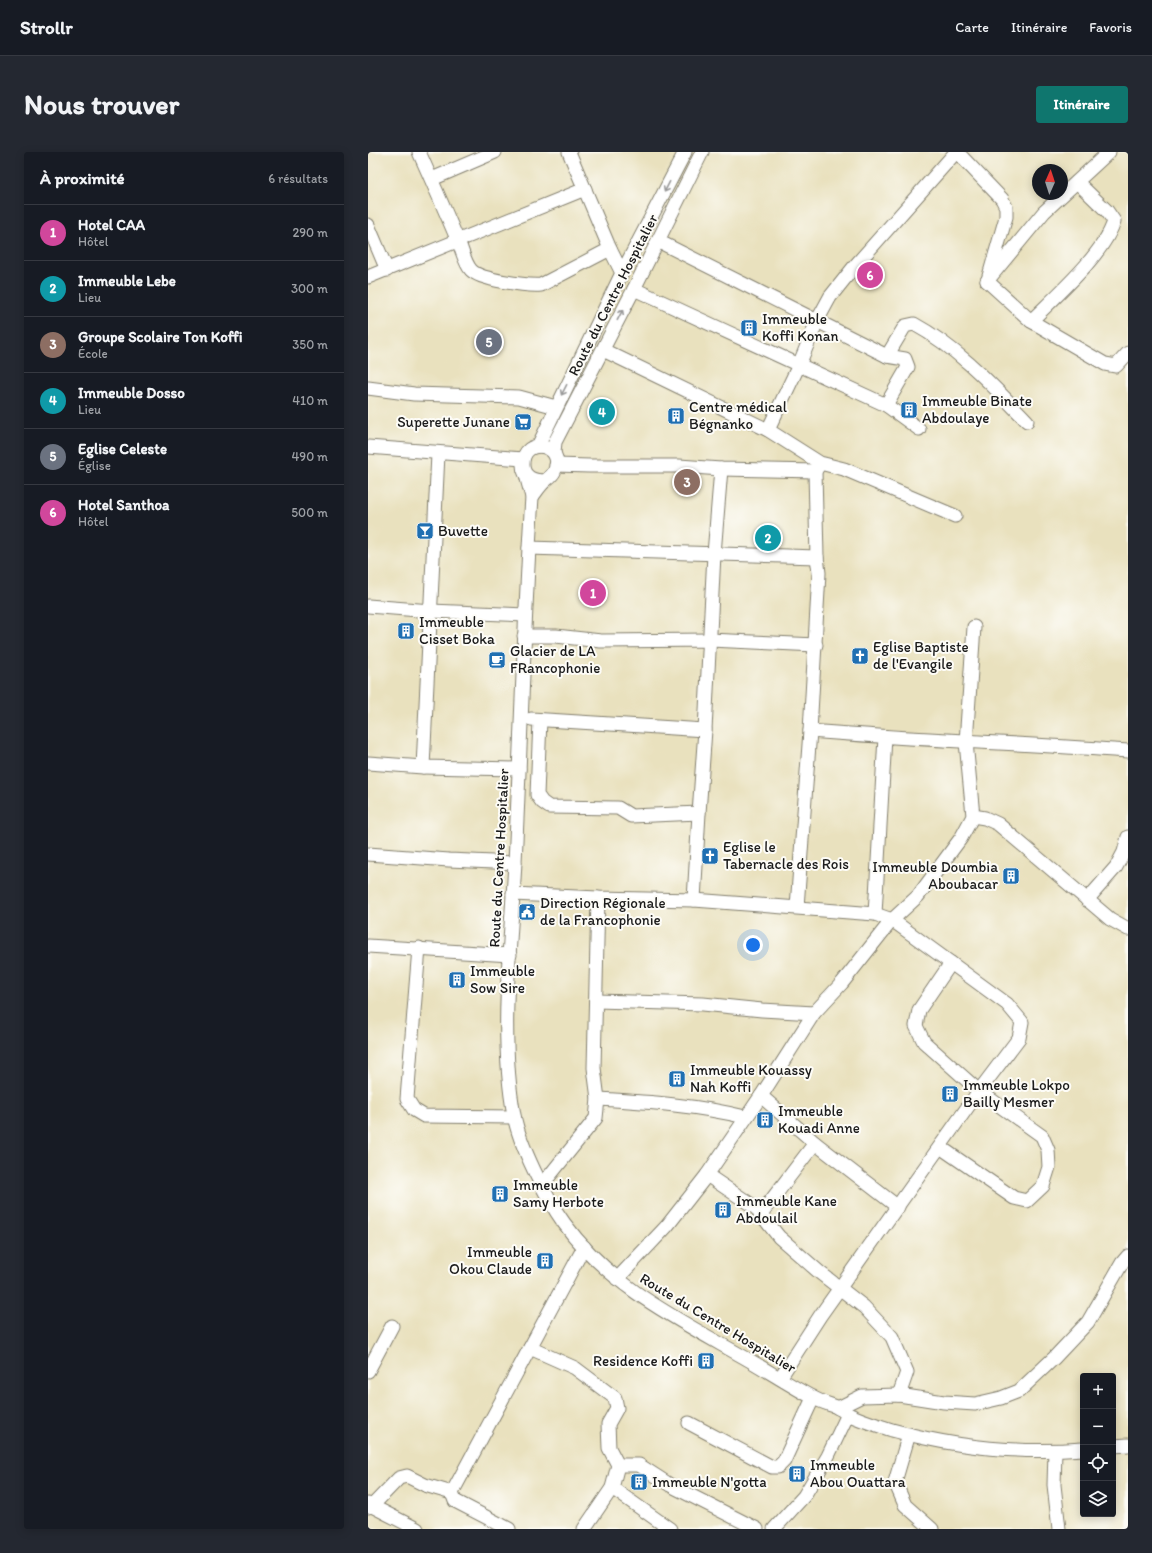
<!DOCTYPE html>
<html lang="fr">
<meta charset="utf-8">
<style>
body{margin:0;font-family:Itim,sans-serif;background:#242831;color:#f1f3f6}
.controls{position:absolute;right:12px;bottom:12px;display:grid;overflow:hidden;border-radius:4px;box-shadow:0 2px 10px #0003}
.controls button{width:36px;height:36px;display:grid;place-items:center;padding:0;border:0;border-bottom:1px solid #363941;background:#171b24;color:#f1f3f6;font:20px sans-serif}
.compass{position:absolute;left:664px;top:12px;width:36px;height:36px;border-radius:50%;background:#171b24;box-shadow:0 2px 10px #0003;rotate:3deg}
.you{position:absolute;left:385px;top:793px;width:14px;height:14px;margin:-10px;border:3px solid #fff;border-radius:50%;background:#1a73e8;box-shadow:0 0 0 6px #1a73e833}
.badge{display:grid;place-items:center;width:26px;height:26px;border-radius:50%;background:#0f766e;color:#fff;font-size:13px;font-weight:700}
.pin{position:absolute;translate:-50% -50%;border:2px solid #fff;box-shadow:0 1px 4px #0006}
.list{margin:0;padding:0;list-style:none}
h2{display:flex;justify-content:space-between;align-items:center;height:52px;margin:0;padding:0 16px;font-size:17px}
h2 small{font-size:13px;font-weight:400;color:#9ea1a6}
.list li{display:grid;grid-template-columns:26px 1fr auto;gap:12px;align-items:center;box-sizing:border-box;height:56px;padding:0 16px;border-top:1px solid #363941}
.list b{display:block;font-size:15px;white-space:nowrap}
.list p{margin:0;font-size:13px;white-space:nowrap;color:#9ea1a6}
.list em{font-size:13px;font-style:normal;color:#9ea1a6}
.icon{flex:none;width:22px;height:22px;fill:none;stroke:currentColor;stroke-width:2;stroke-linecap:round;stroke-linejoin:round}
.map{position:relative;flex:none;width:760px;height:1377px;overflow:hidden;border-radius:4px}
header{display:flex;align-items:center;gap:24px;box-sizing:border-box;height:56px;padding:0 20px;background:#171b24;border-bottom:1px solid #363941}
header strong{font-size:19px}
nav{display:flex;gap:22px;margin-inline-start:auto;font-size:14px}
.intro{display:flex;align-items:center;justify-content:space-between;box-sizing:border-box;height:96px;padding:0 24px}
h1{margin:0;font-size:28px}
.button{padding:10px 18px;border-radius:4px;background:#0f766e;color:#fff;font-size:14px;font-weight:700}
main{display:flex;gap:24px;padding:0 24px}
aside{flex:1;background:#171b24;border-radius:4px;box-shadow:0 2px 10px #0003}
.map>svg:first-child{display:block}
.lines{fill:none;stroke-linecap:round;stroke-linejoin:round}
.minor-casing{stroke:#827e6d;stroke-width:15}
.minor{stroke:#fff;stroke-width:13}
.oneway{stroke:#999}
.labels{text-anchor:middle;stroke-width:4;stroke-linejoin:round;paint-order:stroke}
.street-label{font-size:15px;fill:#1c1c1c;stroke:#fdfcf7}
.poi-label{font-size:15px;fill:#1c1c1c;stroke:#fdfcf7;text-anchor:start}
</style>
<header>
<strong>Strollr</strong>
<nav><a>Carte</a><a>Itinéraire</a><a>Favoris</a></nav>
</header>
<div class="intro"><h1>Nous trouver</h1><a class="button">Itinéraire</a></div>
<main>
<aside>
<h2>À proximité<small>6 résultats</small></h2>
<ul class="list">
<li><span class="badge" style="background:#d1479c">1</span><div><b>Hotel CAA</b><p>Hôtel</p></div><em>290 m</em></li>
<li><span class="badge" style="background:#0f9aa8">2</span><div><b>Immeuble Lebe</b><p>Lieu</p></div><em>300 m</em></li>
<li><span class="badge" style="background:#8d6e63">3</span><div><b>Groupe Scolaire Ton Koffi</b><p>École</p></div><em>350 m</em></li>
<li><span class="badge" style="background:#0f9aa8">4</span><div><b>Immeuble Dosso</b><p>Lieu</p></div><em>410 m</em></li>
<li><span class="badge" style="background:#6b7280">5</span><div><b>Eglise Celeste</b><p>Église</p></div><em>490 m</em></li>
<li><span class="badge" style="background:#d1479c">6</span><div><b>Hotel Santhoa</b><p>Hôtel</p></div><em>500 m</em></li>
</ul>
</aside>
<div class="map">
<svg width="760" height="1377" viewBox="0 0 760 1377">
<rect width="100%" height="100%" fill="#fdfcf7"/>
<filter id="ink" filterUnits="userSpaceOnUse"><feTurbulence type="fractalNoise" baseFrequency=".025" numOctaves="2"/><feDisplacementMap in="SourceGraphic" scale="8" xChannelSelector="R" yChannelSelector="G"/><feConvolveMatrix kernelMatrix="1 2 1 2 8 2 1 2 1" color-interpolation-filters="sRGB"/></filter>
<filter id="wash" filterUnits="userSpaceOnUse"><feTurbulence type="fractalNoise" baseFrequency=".012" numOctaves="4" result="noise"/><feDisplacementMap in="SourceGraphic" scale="16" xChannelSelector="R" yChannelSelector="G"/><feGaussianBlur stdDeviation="0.9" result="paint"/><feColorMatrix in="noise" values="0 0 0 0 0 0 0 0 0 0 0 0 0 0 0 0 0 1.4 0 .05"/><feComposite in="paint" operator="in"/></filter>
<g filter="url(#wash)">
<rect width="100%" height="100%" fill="#e9e1be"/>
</g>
<g filter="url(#ink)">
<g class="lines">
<defs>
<g id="minor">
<path d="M 51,0 C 64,29 77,58 89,87 C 94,96 96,110 103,118 C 112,128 159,134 173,133 L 242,97"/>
<polyline points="201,0 242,97 254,121"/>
<polyline points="589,0 634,47 638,55 638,65 621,124"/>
<polyline points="64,27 127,0"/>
<polyline points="0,73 19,118"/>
<polyline points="290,89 519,204 537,207 540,215 518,253"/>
<polyline points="0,125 217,37"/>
<polyline points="619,129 676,60 741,0"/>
<polyline points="619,129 663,169 737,212 748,214 760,201"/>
<polyline points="266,137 518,253 551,277"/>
<path d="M 663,169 C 688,144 737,101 746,69 L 739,59 L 709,30"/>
<polyline points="235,198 400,278 452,311 476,317 587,364"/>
<path d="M 519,204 L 537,174 L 546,172 C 590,196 625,234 659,269"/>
<polyline points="0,236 46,242 151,245 188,255"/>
<polyline points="400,278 431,213 449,169 462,145 486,115 588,0"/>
<polyline points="170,294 254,121 317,0"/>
<polyline points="0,295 155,307"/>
<polyline points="186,300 187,290 266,137 334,0"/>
<polyline points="188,313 221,314 311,314 353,317 447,319 452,312"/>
<path d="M 158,323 L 164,345 C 156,467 153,589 147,710 C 143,791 131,883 146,963 C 151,992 178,1046 196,1071 C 243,1136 313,1169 381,1208 C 402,1220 423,1234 444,1245 C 452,1250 461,1252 469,1255 C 473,1257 476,1260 480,1262 C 494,1269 509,1273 524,1278 C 586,1295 651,1302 715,1297"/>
<path d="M 164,345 C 168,340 171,335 176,330 C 179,327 184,324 186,320 C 200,293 154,282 155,313 C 155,326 167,329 177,329"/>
<polyline points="161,396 449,405"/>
<polyline points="0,454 63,459 157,463"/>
<polyline points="156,484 188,484 233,489 342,488 448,493"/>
<polyline points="163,567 337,578"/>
<polyline points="172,568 169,643 174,650 181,655 250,656 263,664 331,661"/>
<path d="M 442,579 C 548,588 654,591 760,599"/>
<polyline points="0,611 55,615 151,617"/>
<polyline points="55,615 70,302"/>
<polyline points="605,664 617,666 630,672 742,767 760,777"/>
<polyline points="0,702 81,708 147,711"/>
<polyline points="145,742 230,746 326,748 507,762 524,768 639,852 654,870 651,886 611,939 452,1164 412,1226"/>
<polyline points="326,748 331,661 337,578 346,402 353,317"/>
<polyline points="719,748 748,715 756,700 760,685"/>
<polyline points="429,755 442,579 451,421 449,405 447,319"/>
<polyline points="507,762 517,585"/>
<polyline points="0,794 142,803"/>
<polyline points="51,796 39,947 46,958 56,964 146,965"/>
<polyline points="228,849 335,852 394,858 446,861"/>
<polyline points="393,944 447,991 530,1055"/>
<path d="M 230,947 C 279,950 329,953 377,965"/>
<polyline points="572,995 646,1046 659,1049 675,1034 681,1015 680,998 674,984 611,939 556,890 548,874 551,858 583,811"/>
<polyline points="339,1023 388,1056 411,1085 451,1120 496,1155 524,1185 539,1220 531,1243"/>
<polyline points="174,1033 228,966 230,947 226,916 230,746"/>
<polyline points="392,1063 447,991"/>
<polyline points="249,1127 299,1074 339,1023 393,944 446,861 474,831 524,768 550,744 593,686 605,664 598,590 606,475"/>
<polyline points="162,1196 207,1216 247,1246 249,1256 240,1272 241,1296 250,1313 244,1336 216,1377"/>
<polyline points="0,1219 24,1174"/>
<polyline points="470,1256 494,1244 531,1243 576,1250 607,1252 633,1246 651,1239 686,1206 720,1170 754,1111 760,1104"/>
<polyline points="321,1271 404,1315 410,1315 416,1309 445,1246"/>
<polyline points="541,1282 527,1330 537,1353 564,1377"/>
<polyline points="745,1294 760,1293"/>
<polyline points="687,1299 686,1333 691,1377"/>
<polyline points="250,1313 271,1313 302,1333 389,1377"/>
<polyline points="244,1336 302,1377"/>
<polyline points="0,1352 49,1377"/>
<polyline points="0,1355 4,1354 31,1326 39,1324 57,1333 84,1341"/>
<polyline points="141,1377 87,1349 84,1341 216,1095"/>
<polyline points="406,1377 436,1344 460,1304 480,1262"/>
</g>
</defs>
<use href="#minor" class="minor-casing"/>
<use href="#minor" class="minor"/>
</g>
<defs><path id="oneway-shaft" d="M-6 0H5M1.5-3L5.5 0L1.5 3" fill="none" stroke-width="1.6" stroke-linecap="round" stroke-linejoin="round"/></defs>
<g class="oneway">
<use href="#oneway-shaft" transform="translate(299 35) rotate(117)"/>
<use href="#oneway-shaft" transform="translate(252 163) rotate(-63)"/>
<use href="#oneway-shaft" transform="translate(196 238) rotate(117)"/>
</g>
</g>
<defs>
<symbol id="building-square" viewBox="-11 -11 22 22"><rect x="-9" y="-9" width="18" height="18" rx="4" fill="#1f6fb2" stroke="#fdfcf7"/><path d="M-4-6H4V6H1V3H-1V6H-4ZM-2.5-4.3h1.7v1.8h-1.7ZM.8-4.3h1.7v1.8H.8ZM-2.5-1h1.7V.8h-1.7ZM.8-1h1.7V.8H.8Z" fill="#fff"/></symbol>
<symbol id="supermarket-square" viewBox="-11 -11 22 22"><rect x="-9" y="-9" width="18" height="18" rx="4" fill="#1f6fb2" stroke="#fdfcf7"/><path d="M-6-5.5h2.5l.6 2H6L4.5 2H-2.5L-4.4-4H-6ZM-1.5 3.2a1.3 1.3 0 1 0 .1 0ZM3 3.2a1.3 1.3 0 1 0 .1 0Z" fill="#fff"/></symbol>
<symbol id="bar-square" viewBox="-11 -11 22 22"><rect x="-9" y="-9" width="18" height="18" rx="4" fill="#1f6fb2" stroke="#fdfcf7"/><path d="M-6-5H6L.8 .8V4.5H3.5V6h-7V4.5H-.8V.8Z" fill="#fff"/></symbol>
<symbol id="church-square" viewBox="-11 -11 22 22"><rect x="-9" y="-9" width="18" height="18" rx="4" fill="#1f6fb2" stroke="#fdfcf7"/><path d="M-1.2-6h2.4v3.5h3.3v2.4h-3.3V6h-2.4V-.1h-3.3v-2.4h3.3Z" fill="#fff"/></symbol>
<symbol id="cafe-square" viewBox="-11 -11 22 22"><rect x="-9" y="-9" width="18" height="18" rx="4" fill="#1f6fb2" stroke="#fdfcf7"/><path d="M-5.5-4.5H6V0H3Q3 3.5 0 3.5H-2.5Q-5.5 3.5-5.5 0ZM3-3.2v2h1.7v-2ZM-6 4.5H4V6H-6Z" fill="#fff"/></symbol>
<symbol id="civic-square" viewBox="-11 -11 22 22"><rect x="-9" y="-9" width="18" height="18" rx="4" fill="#1f6fb2" stroke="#fdfcf7"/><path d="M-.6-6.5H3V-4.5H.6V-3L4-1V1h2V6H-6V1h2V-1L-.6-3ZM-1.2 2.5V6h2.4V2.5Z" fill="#fff"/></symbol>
</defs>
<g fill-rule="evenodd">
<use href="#building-square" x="371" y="166" width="20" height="20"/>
<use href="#building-square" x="531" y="248" width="20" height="20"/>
<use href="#building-square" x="298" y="254" width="20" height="20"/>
<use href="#supermarket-square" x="145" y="260" width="20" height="20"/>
<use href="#bar-square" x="47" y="369" width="20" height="20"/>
<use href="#building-square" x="28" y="469" width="20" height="20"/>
<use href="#church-square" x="482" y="494" width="20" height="20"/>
<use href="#cafe-square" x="119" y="498" width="20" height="20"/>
<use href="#church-square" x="332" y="694" width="20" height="20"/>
<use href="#building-square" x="633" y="714" width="20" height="20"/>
<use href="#civic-square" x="149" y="750" width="20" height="20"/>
<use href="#building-square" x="79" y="818" width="20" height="20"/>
<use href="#building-square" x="299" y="917" width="20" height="20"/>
<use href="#building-square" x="572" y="932" width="20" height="20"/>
<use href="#building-square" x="387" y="958" width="20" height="20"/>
<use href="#building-square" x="122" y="1032" width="20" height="20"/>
<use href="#building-square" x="345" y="1048" width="20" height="20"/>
<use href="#building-square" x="167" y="1099" width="20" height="20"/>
<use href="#building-square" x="328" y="1199" width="20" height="20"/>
<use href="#building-square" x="419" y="1312" width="20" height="20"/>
<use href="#building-square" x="261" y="1320" width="20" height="20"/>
</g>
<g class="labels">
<g class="street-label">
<text transform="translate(245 143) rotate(-63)" y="5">Route du Centre Hospitalier</text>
<text transform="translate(131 706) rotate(-87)" y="5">Route du Centre Hospitalier</text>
<text transform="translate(350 1171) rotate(31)" y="5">Route du Centre Hospitalier</text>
</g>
<g class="poi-label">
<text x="394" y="172">Immeuble<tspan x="394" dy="17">Koffi Konan</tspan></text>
<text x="554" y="254">Immeuble Binate<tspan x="554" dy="17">Abdoulaye</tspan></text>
<text x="321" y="260">Centre médical<tspan x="321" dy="17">Bégnanko</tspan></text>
<text x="142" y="275" text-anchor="end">Superette Junane</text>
<text x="70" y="384">Buvette</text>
<text x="51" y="475">Immeuble<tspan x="51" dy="17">Cisset Boka</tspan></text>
<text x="505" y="500">Eglise Baptiste<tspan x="505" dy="17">de l'Evangile</tspan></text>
<text x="142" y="504">Glacier de LA<tspan x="142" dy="17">FRancophonie</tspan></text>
<text x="355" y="700">Eglise le<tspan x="355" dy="17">Tabernacle des Rois</tspan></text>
<text x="630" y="720" text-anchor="end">Immeuble Doumbia<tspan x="630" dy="17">Aboubacar</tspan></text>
<text x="172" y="756">Direction Régionale<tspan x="172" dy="17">de la Francophonie</tspan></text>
<text x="102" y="824">Immeuble<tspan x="102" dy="17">Sow Sire</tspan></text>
<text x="322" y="923">Immeuble Kouassy<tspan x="322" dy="17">Nah Koffi</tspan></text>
<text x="595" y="938">Immeuble Lokpo<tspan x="595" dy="17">Bailly Mesmer</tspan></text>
<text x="410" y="964">Immeuble<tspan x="410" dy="17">Kouadi Anne</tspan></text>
<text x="145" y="1038">Immeuble<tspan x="145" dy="17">Samy Herbote</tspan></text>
<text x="368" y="1054">Immeuble Kane<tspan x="368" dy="17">Abdoulail</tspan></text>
<text x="164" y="1105" text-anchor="end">Immeuble<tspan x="164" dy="17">Okou Claude</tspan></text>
<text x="325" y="1214" text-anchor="end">Residence Koffi</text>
<text x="442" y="1318">Immeuble<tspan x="442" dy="17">Abou Ouattara</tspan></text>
<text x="284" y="1335">Immeuble N'gotta</text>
</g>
</g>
</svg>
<div class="controls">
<button>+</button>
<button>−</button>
<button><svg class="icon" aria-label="locate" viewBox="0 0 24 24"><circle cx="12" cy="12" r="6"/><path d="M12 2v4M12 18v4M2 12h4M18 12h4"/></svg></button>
<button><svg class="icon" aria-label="layers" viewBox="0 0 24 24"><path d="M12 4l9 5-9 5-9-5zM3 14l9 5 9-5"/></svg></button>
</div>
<svg class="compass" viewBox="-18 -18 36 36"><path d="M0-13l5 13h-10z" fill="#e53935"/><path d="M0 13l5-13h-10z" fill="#9ea1a6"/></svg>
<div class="you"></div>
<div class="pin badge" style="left:225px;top:441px;background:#d1479c">1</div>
<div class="pin badge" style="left:400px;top:386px;background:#0f9aa8">2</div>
<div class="pin badge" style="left:319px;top:330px;background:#8d6e63">3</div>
<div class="pin badge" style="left:234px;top:260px;background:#0f9aa8">4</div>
<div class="pin badge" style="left:121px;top:190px;background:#6b7280">5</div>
<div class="pin badge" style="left:502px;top:123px;background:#d1479c">6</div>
</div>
</main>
